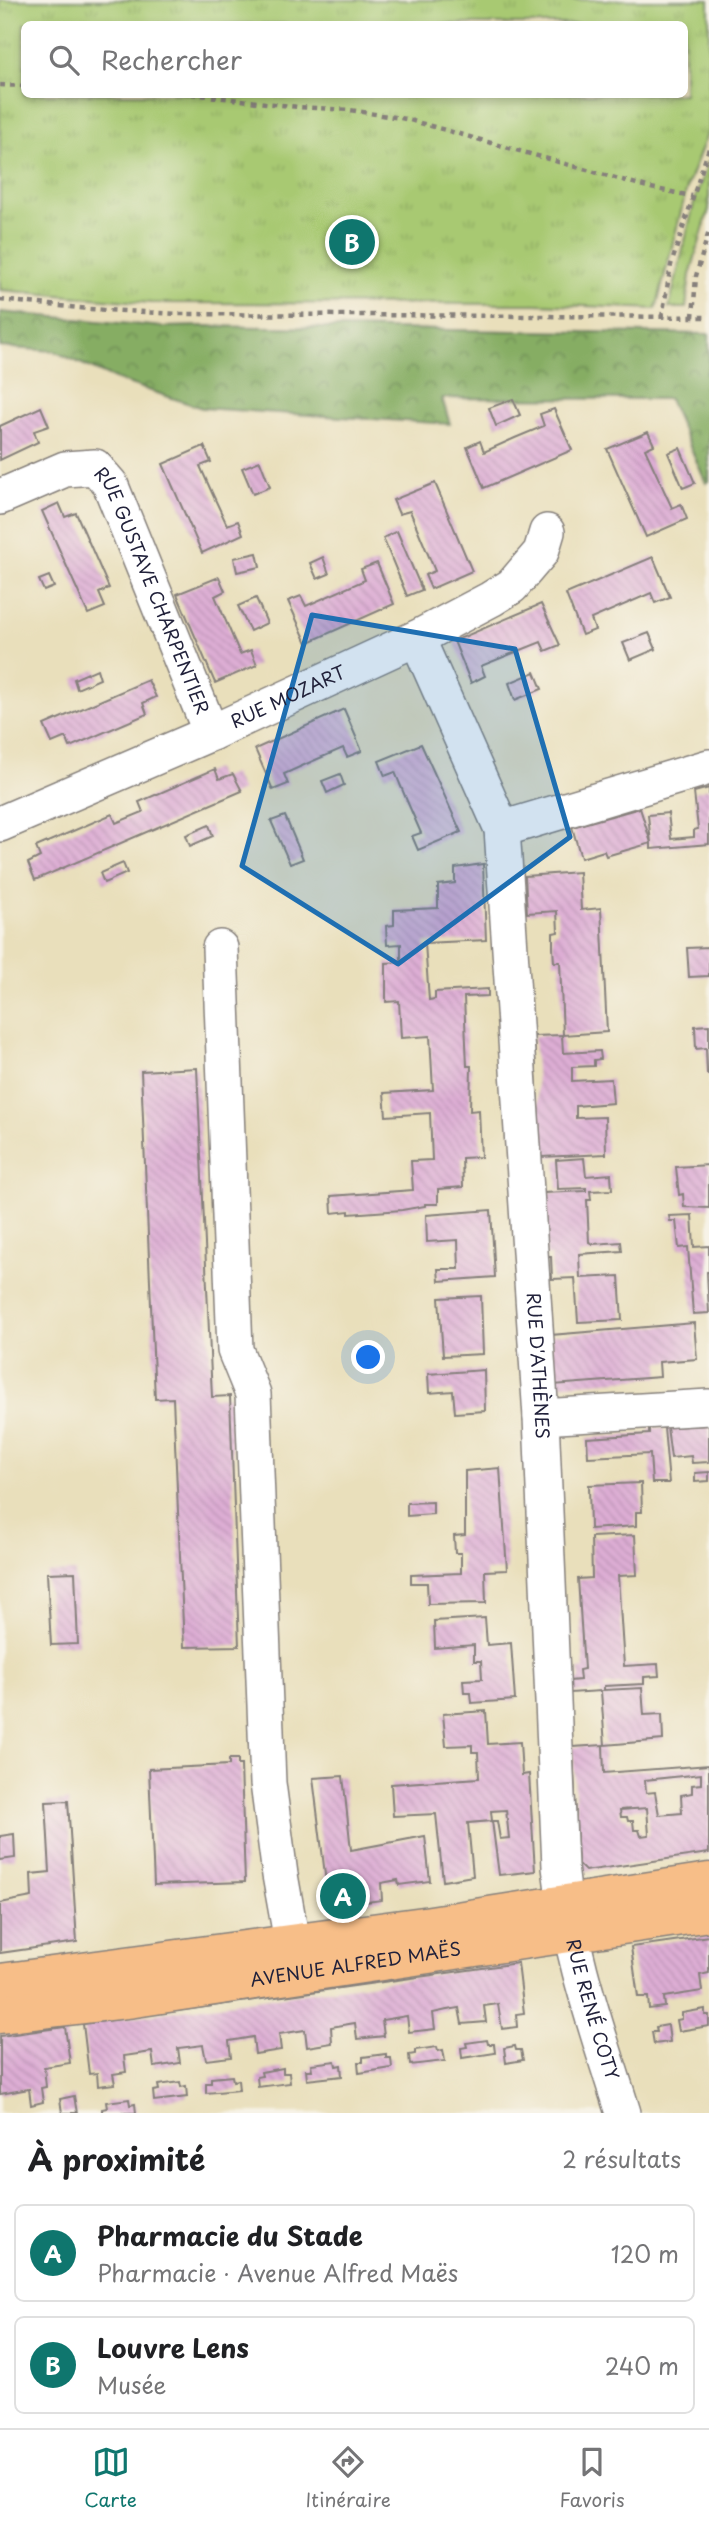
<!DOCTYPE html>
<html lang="fr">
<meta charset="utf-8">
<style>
body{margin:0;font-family:"Playpen Sans",sans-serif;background:#f2f2f2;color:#202124}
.you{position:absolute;left:369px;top:1358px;width:24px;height:24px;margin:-18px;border:5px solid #fff;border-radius:50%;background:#1a73e8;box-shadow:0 0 0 10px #1a73e833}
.badge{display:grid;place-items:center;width:46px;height:46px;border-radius:50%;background:#0f766e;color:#fff;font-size:23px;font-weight:700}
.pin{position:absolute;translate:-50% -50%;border:4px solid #fff;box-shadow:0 2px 7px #0006}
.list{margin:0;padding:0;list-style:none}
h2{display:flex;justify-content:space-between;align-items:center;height:91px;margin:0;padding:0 28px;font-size:30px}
h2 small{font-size:23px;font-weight:400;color:#757577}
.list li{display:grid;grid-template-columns:46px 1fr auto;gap:21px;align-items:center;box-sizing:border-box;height:98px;margin:0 14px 14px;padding:0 14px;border:2px solid #e0e0e0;border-radius:10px}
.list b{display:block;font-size:26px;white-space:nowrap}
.list p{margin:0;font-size:23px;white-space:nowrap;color:#757577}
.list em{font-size:23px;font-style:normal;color:#757577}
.icon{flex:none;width:38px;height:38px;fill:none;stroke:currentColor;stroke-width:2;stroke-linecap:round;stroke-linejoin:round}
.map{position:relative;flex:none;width:709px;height:2113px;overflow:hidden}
.search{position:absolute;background:#fff;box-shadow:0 4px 10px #0003;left:21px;right:21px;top:21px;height:77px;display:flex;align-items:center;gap:18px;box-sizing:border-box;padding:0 24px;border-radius:10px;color:#757577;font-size:26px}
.sheet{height:315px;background:#fff}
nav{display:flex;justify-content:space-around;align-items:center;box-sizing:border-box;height:98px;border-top:2px solid #e0e0e0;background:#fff;font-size:19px;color:#757577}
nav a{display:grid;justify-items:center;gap:4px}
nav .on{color:#0f766e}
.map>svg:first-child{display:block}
.grass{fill:url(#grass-tufts);stroke:#657656;stroke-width:2;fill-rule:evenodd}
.forest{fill:url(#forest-crowns);stroke:#546850;stroke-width:2}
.building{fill:url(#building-back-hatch);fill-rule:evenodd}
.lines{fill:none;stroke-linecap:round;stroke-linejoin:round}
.minor-casing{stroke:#86807b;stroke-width:38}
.major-casing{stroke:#86807b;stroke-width:41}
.path{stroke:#86807b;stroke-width:4.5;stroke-dasharray:5 5;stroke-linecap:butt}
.minor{stroke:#fff;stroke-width:35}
.major{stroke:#f7be88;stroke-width:38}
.marked{fill:#1f6fb2;fill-opacity:0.2;stroke:#1f6fb2;stroke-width:5;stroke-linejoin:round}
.labels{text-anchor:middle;stroke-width:5;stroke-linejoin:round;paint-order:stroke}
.street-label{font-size:18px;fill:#22223b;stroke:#f7f3e8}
</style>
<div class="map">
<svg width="709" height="2113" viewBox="0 0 709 2113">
<defs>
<pattern id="grass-tufts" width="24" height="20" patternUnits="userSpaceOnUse" patternTransform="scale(1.75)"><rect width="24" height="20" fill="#a8c972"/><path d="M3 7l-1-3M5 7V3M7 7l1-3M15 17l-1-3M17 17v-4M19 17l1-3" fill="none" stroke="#90ac64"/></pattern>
<pattern id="forest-crowns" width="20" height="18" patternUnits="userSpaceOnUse" patternTransform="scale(1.75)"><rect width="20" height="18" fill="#86ad64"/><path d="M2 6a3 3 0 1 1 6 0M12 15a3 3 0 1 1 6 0" fill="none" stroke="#6d8c54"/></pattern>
<pattern id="building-back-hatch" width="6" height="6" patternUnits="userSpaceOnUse" patternTransform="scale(1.75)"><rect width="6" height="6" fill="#ddadd4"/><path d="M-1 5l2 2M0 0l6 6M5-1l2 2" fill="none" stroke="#bd95b7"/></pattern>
</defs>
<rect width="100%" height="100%" fill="#f7f3e8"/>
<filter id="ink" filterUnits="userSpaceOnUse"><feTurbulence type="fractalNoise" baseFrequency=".0143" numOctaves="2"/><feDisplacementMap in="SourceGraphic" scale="14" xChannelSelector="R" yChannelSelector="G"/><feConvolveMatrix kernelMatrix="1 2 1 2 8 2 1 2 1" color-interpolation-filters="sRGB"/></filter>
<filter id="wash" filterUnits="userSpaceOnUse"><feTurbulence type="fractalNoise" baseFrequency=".00686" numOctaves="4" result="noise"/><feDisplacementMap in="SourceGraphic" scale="28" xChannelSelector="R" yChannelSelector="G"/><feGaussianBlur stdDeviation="1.57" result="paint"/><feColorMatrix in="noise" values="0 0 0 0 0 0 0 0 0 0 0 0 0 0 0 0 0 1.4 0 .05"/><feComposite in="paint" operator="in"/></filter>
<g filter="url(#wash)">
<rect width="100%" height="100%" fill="#e9dfbb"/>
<g class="grass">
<path d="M 0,0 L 709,0 L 709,129 L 688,184 L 656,309 L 536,304 L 151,303 L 0,290 ZM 24,24 L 684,24 L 684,94 L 24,94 Z"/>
<polygon points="709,160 709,209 690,275 686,308 669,308 695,199"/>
</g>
<polygon class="forest" points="0,312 163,327 203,326 709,334 709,366 706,373 709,376 709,481 706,483 669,399 442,398 450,424 202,408 115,379 54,351 0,347"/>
<g id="blocks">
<g class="building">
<polygon points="513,399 520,415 496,426 489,408"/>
<polygon points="41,407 49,426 34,431 38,442 0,460 0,426"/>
<polygon points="554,409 572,450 484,488 467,447 480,441 484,452 515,438 544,426 540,414"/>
<polygon points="648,432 654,445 645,449 672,508 681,504 687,519 646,537 607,449"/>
<polygon points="204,446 211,462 200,466 213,495 227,525 238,521 243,534 202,553 163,464"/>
<polygon points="680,448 695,483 683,488 668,453"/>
<polygon points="260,461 270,487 253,494 242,468"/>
<polygon points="435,483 472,571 431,589 425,575 435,571 410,511 399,514 393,500"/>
<polygon points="59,503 65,517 76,513 109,588 99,593 105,607 88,614 42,511"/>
<polygon points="397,531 422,590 407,596 383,538"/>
<polygon points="257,553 260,567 237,572 234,558"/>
<polygon points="323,557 329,574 317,579 310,563"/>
<polygon points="653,557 670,597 655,603 651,593 591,619 595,630 582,635 566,594"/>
<polygon points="377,563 394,604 307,643 288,601 301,596 306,606 365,580 361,569"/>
<polygon points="49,576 54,587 44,591 39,580"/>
<polygon points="219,577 225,591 215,596 240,654 251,650 257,665 215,683 177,594"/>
<polygon points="256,598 267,623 250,631 238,606"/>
<polygon points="541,604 560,645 545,651 541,642 481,666 485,676 471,683 454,641"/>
<polygon points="649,633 656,649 630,660 623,643"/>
<polygon points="97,669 100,679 77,689 74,679"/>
<polygon points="535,672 542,689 515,700 509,683"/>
<polygon points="148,680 156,697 143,703 147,714 70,747 66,737 52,743 44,725"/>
<polygon points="344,709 362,751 347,757 343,748 313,761 284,774 288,784 273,790 255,749"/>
<polygon points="421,744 461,832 418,850 412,836 421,833 407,801 395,772 385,776 379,761"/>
<polygon points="215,769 219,779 233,774 242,791 35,880 28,863 40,857 36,847 112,814 116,823 143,812 139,802"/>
<polygon points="340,774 344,785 327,793 322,781"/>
<polygon points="709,788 709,844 651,849 651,843 606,856 604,851 581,858 572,827 640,808 651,843 648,815 668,813 671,839 694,837 694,830 698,829 694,792"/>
<polygon points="285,816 303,859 290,864 271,821"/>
<polygon points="209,825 213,836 190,846 186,835"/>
<polygon points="123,863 127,873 104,883 100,873"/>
<polygon points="483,864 486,940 425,943 429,1000 435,999 435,992 488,989 488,996 464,997 467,1066 471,1066 470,1111 479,1110 481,1157 462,1158 463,1187 438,1189 438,1204 425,1204 425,1206 402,1210 349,1214 349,1211 332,1213 331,1196 413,1190 411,1161 432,1160 430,1113 386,1116 384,1093 433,1090 430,1036 401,1038 399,1001 386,1002 386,963 401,962 401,944 387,945 386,926 394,925 394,910 438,908 438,885 455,883 455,868"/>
<polygon points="579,872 581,910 601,908 607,1032 563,1035 560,962 554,962 553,948 553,933 558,932 557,911 527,913 525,876"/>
<polygon points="709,947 709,976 689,977 687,948"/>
<polygon points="709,1025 709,1074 707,1074 706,1048 696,1049 695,1026"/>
<polygon points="562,1035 563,1053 600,1051 601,1059 594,1060 594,1066 572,1067 572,1081 611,1079 613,1103 576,1106 576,1118 605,1117 606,1154 541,1157 534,1036"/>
<polygon points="197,1068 212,1397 230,1396 239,1646 184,1647 173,1398 155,1399 141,1071"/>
<polygon points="584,1158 586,1176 611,1174 612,1190 590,1191 591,1200 587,1200 589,1242 593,1244 621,1242 622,1251 579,1254 580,1278 619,1276 622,1320 578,1322 575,1278 552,1279 551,1256 546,1256 543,1193 586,1191 586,1188 558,1189 556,1160"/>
<polygon points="709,1165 709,1208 684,1207 683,1194 679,1195 676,1167"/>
<polygon points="491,1210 495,1277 439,1281 438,1269 459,1269 458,1240 427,1242 426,1215"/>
<polygon points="692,1215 694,1247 709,1246 709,1272 707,1272 709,1313 693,1314 688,1247 679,1248 676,1221 670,1221 669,1216"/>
<polygon points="481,1296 483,1354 443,1356 439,1298"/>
<polygon points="694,1323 697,1359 659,1362 660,1377 553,1385 551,1335"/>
<polygon points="484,1370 485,1411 455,1413 453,1391 429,1393 428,1374"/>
<polygon points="709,1425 709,1462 692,1463 691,1456 671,1458 667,1427"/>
<polygon points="649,1428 664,1428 669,1483 652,1483 650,1454 588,1457 587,1438 649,1434"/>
<polygon points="500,1468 507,1570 485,1571 486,1603 428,1604 427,1583 411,1583 411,1575 461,1573 461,1553 455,1553 454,1536 465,1535 465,1471"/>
<polygon points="709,1472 709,1481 695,1482 695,1473"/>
<polygon points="641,1483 642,1512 636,1512 636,1526 590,1529 589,1485"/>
<polygon points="433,1502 433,1514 407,1516 407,1503"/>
<polygon points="635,1535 637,1575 618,1576 624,1666 658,1664 659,1676 644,1677 644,1684 604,1686 604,1690 642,1688 644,1715 662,1714 663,1740 605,1745 601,1691 570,1693 569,1681 580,1680 579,1670 584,1669 578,1579 592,1578 591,1537"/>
<polygon points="75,1572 78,1644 51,1645 47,1573"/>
<polygon points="485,1618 487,1645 511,1643 515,1700 472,1703 471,1693 464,1693 463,1680 482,1679 481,1661 474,1661 474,1645 435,1648 434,1621"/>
<polygon points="486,1711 488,1744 520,1742 522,1775 529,1774 535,1871 499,1875 492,1821 497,1821 500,1839 509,1838 506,1810 491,1811 492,1821 468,1823 473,1876 443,1881 436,1814 393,1816 391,1784 479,1778 478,1752 472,1752 472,1745 446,1746 443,1714"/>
<path d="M 603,1745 L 604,1773 L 709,1765 L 709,1853 L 585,1871 L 578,1864 L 573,1747 ZM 701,1774 L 701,1784 L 692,1785 L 692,1793 L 681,1795 L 682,1813 L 659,1815 L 655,1792 L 646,1793 L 645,1780 ZM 647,1808 L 649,1835 L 641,1836 L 639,1830 L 634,1830 L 633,1821 L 628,1821 L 627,1817 L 621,1817 L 620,1810 Z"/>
<polygon points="229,1759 238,1759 238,1765 241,1765 245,1882 154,1885 149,1769 229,1765"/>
<polygon points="343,1776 351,1850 425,1836 430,1881 399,1885 398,1880 381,1883 382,1900 329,1907 313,1778"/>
<polygon points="68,1801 77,1942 0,1953 0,1903 32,1897 31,1874 50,1872 46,1802"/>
<polygon points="14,1834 15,1858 0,1860 0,1836"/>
<polygon points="709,1936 709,1973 700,1975 702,1991 664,1997 665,2007 649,2009 648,1997 638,1997 631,1947"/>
<polygon points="518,1963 524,2013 516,2014 517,2027 502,2029 498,2004 484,2006 486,2022 462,2024 459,2008 447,2010 433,2013 435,2029 409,2032 407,2016 382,2020 384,2036 357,2039 355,2023 331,2027 332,2043 307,2047 305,2030 279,2034 281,2050 255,2054 253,2037 229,2041 231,2057 206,2060 203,2045 178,2048 180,2063 154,2067 152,2052 124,2056 126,2072 113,2074 115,2084 98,2086 97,2073 89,2074 83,2024"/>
<polygon points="705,2009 705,2015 709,2015 709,2026 679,2031 677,2020 682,2019 682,2013"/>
<polygon points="668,2025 670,2042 654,2044 652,2032 657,2032 656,2027"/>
<polygon points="65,2027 70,2063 44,2067 46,2087 41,2088 43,2102 31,2105 29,2089 0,2094 0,2036"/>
<polygon points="487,2040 488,2044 494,2044 495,2053 462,2058 461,2048 467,2047 466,2043"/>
<polygon points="515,2046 516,2050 521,2050 523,2060 506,2063 504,2048"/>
<polygon points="437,2047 438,2051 443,2050 445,2061 410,2065 409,2055 415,2054 415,2050"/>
<polygon points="386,2054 386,2058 391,2058 392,2068 359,2073 358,2062 363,2062 363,2057"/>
<polygon points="335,2061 336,2066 341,2065 342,2076 307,2080 306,2070 312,2070 311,2064"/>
<polygon points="283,2068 283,2073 289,2073 290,2083 258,2087 257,2077 262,2076 261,2072"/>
<polygon points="232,2076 233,2081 238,2080 239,2090 206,2093 206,2083 211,2083 211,2078"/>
<polygon points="180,2082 181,2087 186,2086 187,2097 154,2101 153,2091 159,2090 158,2085"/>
<polygon points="74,2096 77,2113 62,2113 60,2099"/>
<polygon points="129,2099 130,2105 135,2104 136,2113 102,2113 102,2109 107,2108 106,2102"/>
</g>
</g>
</g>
<g filter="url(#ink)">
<use href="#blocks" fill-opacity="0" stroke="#86807b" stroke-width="2"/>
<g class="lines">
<defs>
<g id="minor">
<path id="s1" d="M 0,497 L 65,469 L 95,467 L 110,484 L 211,733"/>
<path id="s2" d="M 417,638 L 502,829 L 541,1417 L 560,1867 C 569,1952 598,2032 623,2113"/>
<path id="s3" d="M 0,824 L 211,733 L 417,638 L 491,599 L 512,586 L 541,552 L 547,532"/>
<polyline points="502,829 709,767"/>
<polyline points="220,948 235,1350 253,1394 268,1783 280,1875 297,1970"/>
<polyline points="541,1417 709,1407"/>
</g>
<g id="major">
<polyline points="0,1983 424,1926 709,1882"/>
<path id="s4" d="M 0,2014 L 128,1999 L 709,1912"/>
</g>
</defs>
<use href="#minor" class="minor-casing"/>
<use href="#major" class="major-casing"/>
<g class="path">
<polyline points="0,85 24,86"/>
<polyline points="192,94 298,107 350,110 406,119 651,188 692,196"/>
<polyline points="0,300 89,309 178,314 709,317"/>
<polyline points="662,317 671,265 709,148"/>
<polyline points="693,317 696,276 709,231"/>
</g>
<use href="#minor" class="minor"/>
<use href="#major" class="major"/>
</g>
</g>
<path class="marked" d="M 312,615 L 515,649 L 570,837 L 398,964 L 242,866 Z"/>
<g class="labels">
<g class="street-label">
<text dy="6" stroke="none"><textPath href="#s1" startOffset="238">RUE GUSTAVE CHARPENTIER</textPath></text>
<text dy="6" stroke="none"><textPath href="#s3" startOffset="315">RUE MOZART</textPath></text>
<text dy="6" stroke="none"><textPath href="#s2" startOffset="747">RUE D'ATHÈNES</textPath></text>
<text dy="6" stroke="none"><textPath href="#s4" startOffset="359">AVENUE ALFRED MAËS</textPath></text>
<text dy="6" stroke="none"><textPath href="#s2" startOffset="1395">RUE RENÉ COTY</textPath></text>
</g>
</g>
</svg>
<div class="you"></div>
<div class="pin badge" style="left:343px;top:1896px">A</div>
<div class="pin badge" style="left:352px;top:242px">B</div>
<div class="search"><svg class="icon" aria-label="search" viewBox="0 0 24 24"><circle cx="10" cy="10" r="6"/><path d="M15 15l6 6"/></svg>Rechercher</div>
</div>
<section class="sheet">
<h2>À proximité<small>2 résultats</small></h2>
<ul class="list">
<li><span class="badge">A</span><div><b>Pharmacie du Stade</b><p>Pharmacie · Avenue Alfred Maës</p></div><em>120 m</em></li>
<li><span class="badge">B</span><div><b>Louvre Lens</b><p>Musée</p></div><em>240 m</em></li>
</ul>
</section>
<nav>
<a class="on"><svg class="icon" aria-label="map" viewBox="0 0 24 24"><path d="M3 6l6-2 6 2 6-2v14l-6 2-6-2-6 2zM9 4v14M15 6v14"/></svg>Carte</a>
<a><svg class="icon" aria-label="directions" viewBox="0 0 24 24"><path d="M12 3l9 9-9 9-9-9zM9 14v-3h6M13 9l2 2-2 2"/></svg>Itinéraire</a>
<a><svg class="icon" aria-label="saved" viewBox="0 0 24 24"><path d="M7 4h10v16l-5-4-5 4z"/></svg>Favoris</a>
</nav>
